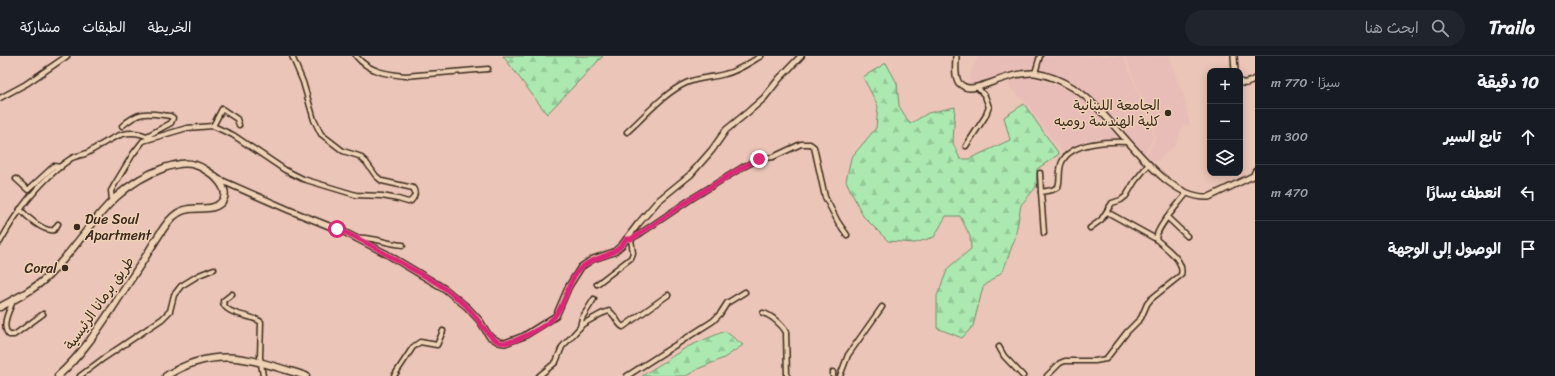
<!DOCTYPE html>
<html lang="ar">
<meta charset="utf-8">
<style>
body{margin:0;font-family:Sriracha,"Playpen Sans Arabic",sans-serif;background:#20242c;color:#f1f3f6;direction:rtl}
.controls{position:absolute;right:12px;top:12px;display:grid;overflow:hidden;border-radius:8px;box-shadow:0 2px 10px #0003}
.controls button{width:36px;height:36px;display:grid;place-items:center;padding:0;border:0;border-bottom:1px solid #363941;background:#171b24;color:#f1f3f6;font:20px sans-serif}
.stop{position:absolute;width:12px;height:12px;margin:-9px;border:3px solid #db2777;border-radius:50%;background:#fff}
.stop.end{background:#db2777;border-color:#fff;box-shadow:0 1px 4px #0008}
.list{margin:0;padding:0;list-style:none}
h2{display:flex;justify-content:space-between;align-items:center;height:52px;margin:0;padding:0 16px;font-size:17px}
h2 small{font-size:13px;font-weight:400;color:#9ea1a6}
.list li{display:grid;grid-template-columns:26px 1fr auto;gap:12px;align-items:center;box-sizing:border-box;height:56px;padding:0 16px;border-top:1px solid #363941}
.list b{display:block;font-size:15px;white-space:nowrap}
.list em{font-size:13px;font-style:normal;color:#9ea1a6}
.icon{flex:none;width:22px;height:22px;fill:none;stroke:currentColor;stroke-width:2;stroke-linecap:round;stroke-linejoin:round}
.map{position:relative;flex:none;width:1255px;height:320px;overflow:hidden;direction:ltr}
header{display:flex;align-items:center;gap:24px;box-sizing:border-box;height:56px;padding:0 20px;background:#171b24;border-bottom:1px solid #363941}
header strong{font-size:19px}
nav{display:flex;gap:22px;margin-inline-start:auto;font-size:14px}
.search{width:280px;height:36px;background:#20242c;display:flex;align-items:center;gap:10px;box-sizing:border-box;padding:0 14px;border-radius:22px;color:#9ea1a6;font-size:15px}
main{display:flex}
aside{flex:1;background:#171b24}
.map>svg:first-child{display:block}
.built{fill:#e8bdb8}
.forest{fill:url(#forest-firs);stroke:#738a68}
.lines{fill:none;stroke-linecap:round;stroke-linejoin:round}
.minor-casing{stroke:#3b2a1e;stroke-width:7}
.tertiary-casing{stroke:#3b2a1e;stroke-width:8}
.secondary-casing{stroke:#3b2a1e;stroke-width:9}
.minor{stroke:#efd1b5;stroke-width:4}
.tertiary{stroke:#efd1b5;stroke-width:5}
.secondary{stroke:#efd1b5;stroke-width:6}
.route{stroke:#db2777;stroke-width:5}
.poi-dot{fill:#3b2a1e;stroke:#efd1b5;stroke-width:1.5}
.labels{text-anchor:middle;stroke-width:3;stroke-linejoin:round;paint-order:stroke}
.poi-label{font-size:14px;fill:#3b2a1e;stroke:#efd1b5;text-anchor:end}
.street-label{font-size:14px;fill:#3b2a1e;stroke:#efd1b5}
</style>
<header>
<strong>Trailo</strong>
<div class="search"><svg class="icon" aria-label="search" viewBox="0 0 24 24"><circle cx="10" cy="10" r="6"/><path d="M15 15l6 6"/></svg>ابحث هنا</div>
<nav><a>الخريطة</a><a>الطبقات</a><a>مشاركة</a></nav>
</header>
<main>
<aside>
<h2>10 دقيقة<small>سيرًا · 770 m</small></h2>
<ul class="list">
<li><svg class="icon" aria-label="ahead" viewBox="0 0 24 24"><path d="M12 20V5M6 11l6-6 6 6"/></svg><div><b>تابع السير</b></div><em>300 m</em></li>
<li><svg class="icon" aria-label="left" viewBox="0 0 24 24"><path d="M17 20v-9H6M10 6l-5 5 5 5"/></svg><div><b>انعطف يسارًا</b></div><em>470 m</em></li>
<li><svg class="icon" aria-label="arrive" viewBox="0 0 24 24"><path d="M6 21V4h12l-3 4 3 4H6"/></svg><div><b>الوصول إلى الوجهة</b></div></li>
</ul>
</aside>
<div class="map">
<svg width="1255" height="320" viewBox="0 0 1255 320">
<defs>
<pattern id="forest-firs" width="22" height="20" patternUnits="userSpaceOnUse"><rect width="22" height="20" fill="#abe9b1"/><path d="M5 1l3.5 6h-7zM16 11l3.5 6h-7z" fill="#94c898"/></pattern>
</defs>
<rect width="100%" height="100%" fill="#ebc5b7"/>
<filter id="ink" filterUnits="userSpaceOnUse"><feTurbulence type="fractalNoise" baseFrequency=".025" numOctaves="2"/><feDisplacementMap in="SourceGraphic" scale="8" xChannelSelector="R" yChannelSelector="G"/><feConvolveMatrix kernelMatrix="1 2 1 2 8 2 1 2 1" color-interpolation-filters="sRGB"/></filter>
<g filter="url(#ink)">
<g class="built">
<polygon points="979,0 1123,0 1143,48 1152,73 1153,81 1145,98 1143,99 1081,36 1035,16 971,30 968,28 973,10"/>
<polygon points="1125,0 1169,0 1185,46 1190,68 1183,70 1174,91 1155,106 1147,99 1155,82 1154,70"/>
<polygon points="1030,20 1068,34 1086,45 1118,83 1103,82 1089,84 1078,87 1062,96 1028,49 1010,32 1009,26"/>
</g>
<g class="forest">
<polygon points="503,0 603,0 547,58"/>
<polygon points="886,7 897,27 899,50 910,68 928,57 955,51 953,87 960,103 969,103 1010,84 1004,61 1024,48 1059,98 1037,113 1036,131 1021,149 1015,182 1003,215 983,231 973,270 962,282 937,272 937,240 948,212 971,193 970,180 960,160 946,160 934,181 915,187 888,185 863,160 846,125 851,102 876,72 878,50 863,21"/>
<polygon points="725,275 743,289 724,302 700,312 686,320 642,320 687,291"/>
</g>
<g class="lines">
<defs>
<g id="minor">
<path d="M 356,0 C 369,16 386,18 405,20 L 488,13"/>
<polyline points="1035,17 1040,0"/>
<polyline points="0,42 26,28 67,0"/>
<path d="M 122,70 C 140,54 147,57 170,60 L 173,62 L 171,67 L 147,80"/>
<polyline points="213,70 222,53 237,63 239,69"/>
<path d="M 627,76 C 645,60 664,37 686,27 C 699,21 712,22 725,18 C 738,15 749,7 761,0"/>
<polyline points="966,90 985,61 989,51 985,40 977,31"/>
<polyline points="1040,117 1041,136"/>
<polyline points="1253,120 1255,115"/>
<polyline points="16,123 28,134 54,110 61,111"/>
<path d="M 112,144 L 111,135 L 116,126 L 133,98 L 143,85 L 187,72 L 213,70 L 233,79 L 285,114 L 303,123 L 356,139 L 382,140 L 398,143 L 408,146 L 411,145 C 415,141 416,136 413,132 L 382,125 L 376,120 L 366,106 L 359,100 L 343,95 L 321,78 L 314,64 L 303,26 L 292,0"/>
<path d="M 20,153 C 27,161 43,176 54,174 L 58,168"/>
<polyline points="1107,156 1156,183"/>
<polyline points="1168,162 1187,180"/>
<polyline points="1090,172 1101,164 1112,147 1121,144 1126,140 1135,125 1149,108"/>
<path d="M 1044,177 L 1041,136 L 1052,134 L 1058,131 C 1061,123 1058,114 1062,106 C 1071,86 1109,85 1128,86"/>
<path d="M 356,182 C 371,180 387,188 403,189"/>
<polyline points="626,183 631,183 638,179 691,143 743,111 759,103 773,101 801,88 810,88 814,91 825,141 838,166 847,179"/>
<path d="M 0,186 C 6,176 11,166 18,157 C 30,139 51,116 69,104 C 75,99 83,100 89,96 C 110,84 125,69 151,82"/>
<polyline points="597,228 631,202 633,197 631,183"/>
<path d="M 232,238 L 223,245 C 223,259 253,259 261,266 L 260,301 L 263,320"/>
<path d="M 14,243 C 10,253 0,269 9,279 L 14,279 L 43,258"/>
<path d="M 763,257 C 771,259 782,269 786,276 L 787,320"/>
<polyline points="580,271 582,262 594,243"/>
<polyline points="999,291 1004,300 1023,320"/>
<polyline points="80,320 104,302 162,263 170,255 174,239 181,230 199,219 214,213"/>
<polyline points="394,320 413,291 420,286 437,289 443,275"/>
<path d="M 539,320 L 556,306 L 562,291 L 583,268 L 601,258 L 609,255 C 616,259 617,268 623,271 L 668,239"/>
<polyline points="627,320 713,265 720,258 727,247 745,236"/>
<polyline points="833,320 833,316"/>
<polyline points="840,320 848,299 882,251"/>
<path d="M 1047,320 L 1060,307 L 1065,305 L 1095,305 L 1106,303 L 1127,276 L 1141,262 L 1147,248 L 1151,243 L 1181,219 C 1185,204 1165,192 1156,183 C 1157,170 1178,149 1186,138"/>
</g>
<g id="tertiary">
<path d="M 956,0 C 956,8 954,20 959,27 C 962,30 966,32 970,32 C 977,32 984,29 990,27 C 1004,22 1021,16 1035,17 C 1047,19 1062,25 1072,31 C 1114,55 1158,144 1209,141 L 1255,119"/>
<polyline points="1234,0 1235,15"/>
<path d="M 1240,26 C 1245,29 1250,26 1255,23"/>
<polyline points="218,123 289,154 344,176 385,197 445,233 467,251 480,265 489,280 499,286 505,287 524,280 556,260 569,230 581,211 593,203 614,196 622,189 638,168 658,145 690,119 712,94 726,74 748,56 764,42 779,23 801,0"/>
</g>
<g id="secondary">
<path d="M 0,251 C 17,242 35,233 48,220 C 90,179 105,133 164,112 C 179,107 191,105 204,113 C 213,118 230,132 223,144 C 215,156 200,151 189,153 C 181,154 174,159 169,165 C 159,177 152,191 144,203 C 133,220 122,237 111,254 C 95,278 80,300 58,320"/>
<path d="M 166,320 C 217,288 253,304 306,320"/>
</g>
</defs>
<use href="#minor" class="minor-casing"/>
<use href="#tertiary" class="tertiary-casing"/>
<use href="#secondary" class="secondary-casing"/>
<use href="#minor" class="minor"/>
<use href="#tertiary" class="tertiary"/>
<use href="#secondary" class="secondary"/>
</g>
</g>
<g class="lines" filter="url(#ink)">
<path class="route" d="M 337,173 C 363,183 387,199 412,213 C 424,220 437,226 448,235 C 455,241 463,246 469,253 C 478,262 488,282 499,286 C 510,291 548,269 555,260 C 566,247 567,229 577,216 C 590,199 616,203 626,183 L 631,183 L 638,179 L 691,143 L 743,111 L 759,103"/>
</g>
<g class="poi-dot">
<circle cx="1168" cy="57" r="4"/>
<circle cx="77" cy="171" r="4"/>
<circle cx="65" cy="212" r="4"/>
</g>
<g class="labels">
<g class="poi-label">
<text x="1160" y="54">الجامعة اللبنانية<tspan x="1160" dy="16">كلية الهندسة روميه</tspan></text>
<text x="85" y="168" text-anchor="start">Due Soul<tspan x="85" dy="16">Apartment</tspan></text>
<text x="57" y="217">Coral</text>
</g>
<g class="street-label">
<text transform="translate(99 247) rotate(-55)" y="5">طريق برمانا الرئيسية</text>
</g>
</g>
</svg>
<div class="controls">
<button>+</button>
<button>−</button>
<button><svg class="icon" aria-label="layers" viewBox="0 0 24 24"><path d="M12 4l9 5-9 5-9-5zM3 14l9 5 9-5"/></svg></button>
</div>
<div class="stop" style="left:337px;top:173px"></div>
<div class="stop end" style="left:759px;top:103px"></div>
</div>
</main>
